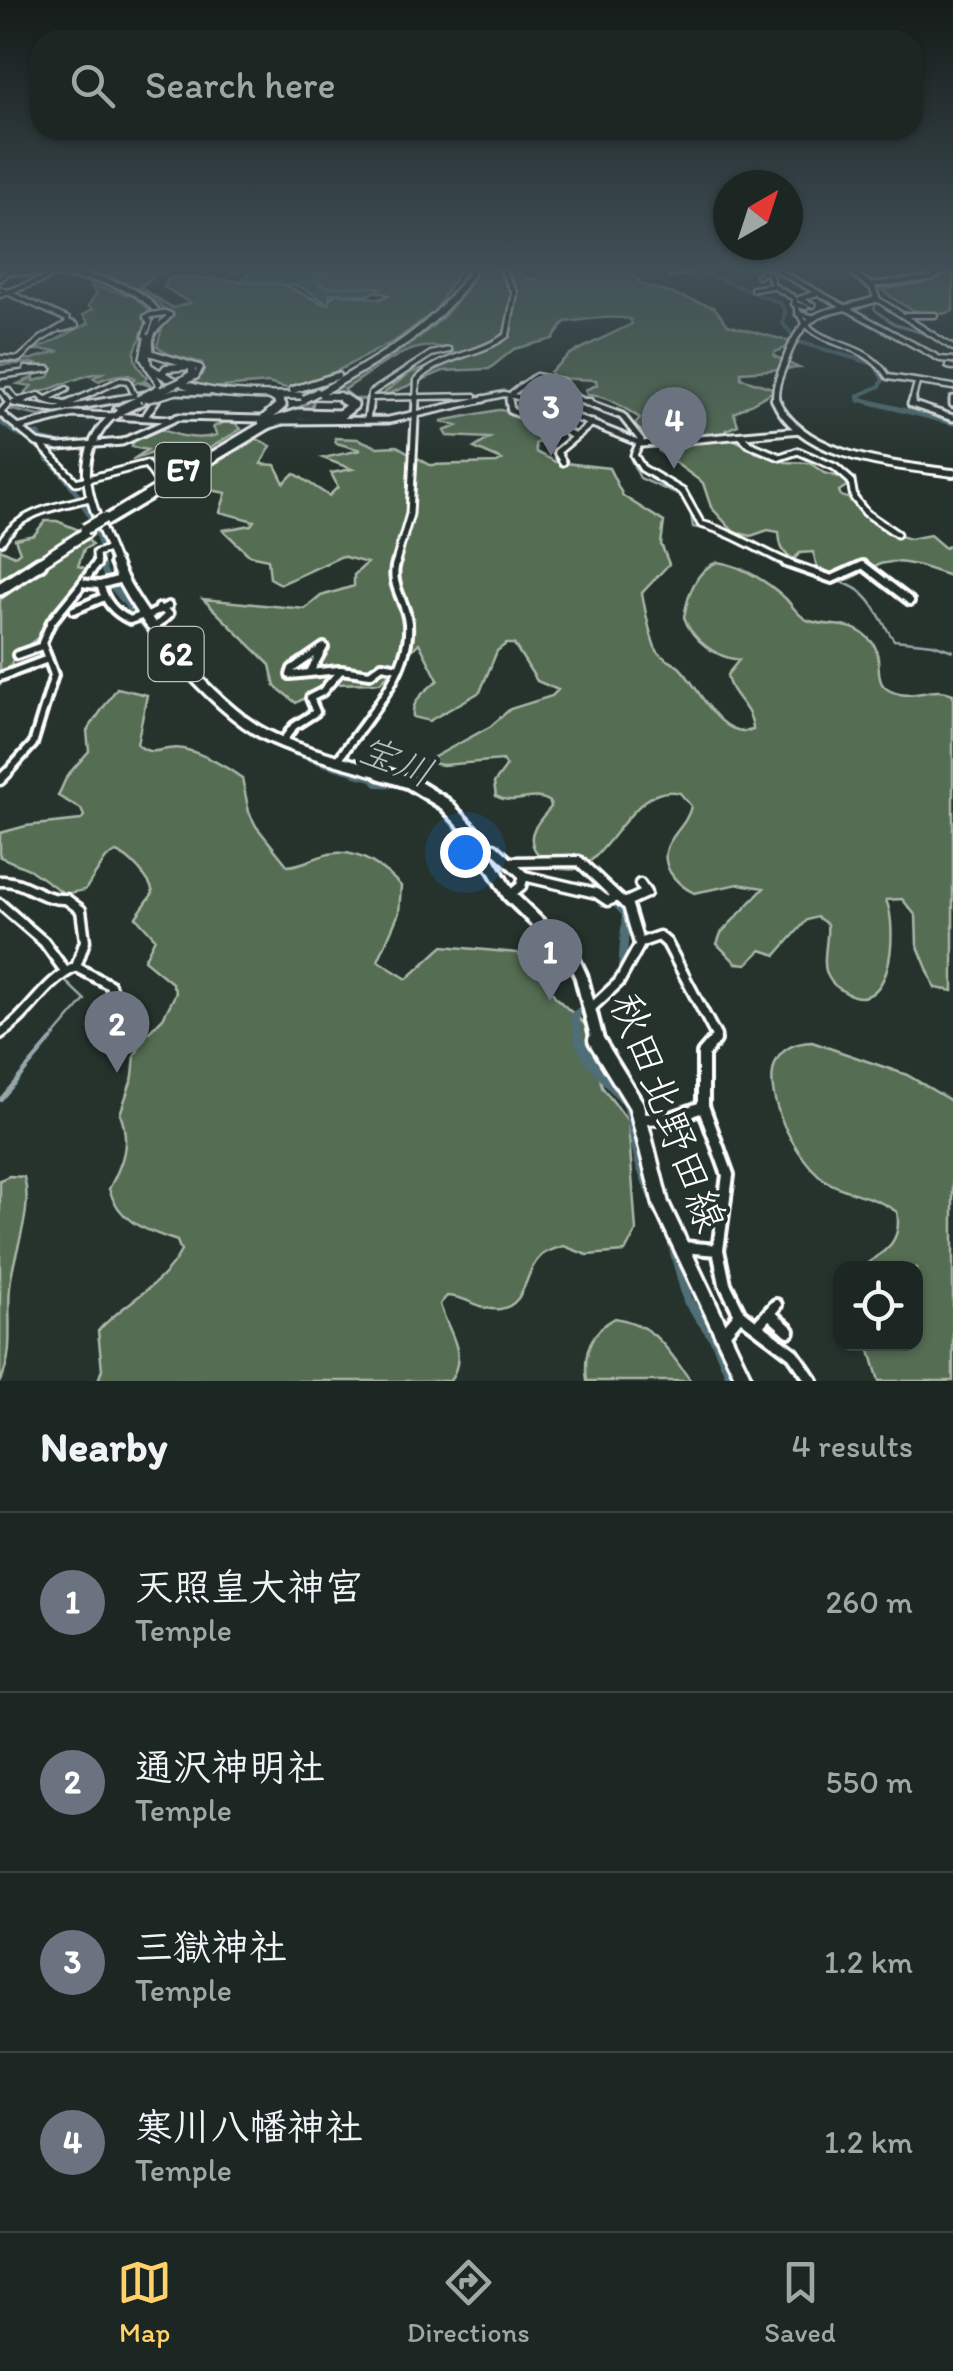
<!DOCTYPE html>
<meta charset="utf-8">
<style>
body{margin:0;font-family:Itim,"Klee One",sans-serif;background:#252e2a;color:#f1f3f6}
.controls{position:absolute;right:30px;bottom:30px;display:grid;overflow:hidden;border-radius:20px;box-shadow:0 2px 8px #0004}
.controls button{width:90px;height:90px;display:grid;place-items:center;padding:0;border:0;border-bottom:2px solid #3a4340;background:#1c2622;color:#f1f3f6;font:50px sans-serif}
.compass{position:absolute;left:713px;top:170px;width:90px;height:90px;border-radius:50%;background:#1c2622;box-shadow:0 2px 8px #0004;rotate:39deg}
.you{position:absolute;left:465px;top:852px;width:35px;height:35px;margin:-25px;border:8px solid #fff;border-radius:50%;background:#1a73e8;box-shadow:0 0 0 15px #1a73e833}
.badge{display:grid;place-items:center;width:65px;height:65px;border-radius:50%;background:#ffd166;color:#fff;font-size:32px;font-weight:700}
.pin{position:absolute;translate:-50% -82px;filter:drop-shadow(0 2px 5px #0008)}
.pin::after{content:'';position:absolute;top:52px;width:35px;height:30px;background:inherit;clip-path:polygon(0 0,100% 0,50% 100%)}
.list{margin:0;padding:0;list-style:none}
h2{display:flex;justify-content:space-between;align-items:center;height:130px;margin:0;padding:0 40px;font-size:42px}
h2 small{font-size:32px;font-weight:400;color:#a0a5a5}
.list li{display:grid;grid-template-columns:65px 1fr auto;gap:30px;align-items:center;box-sizing:border-box;height:180px;padding:0 40px;border-top:2px solid #3a4340}
.list b{display:block;font-size:38px;white-space:nowrap}
.list p{margin:0;font-size:32px;white-space:nowrap;color:#a0a5a5}
.list em{font-size:32px;font-style:normal;color:#a0a5a5}
.icon{flex:none;width:55px;height:55px;fill:none;stroke:currentColor;stroke-width:2;stroke-linecap:round;stroke-linejoin:round}
.map{position:relative;flex:none;width:953px;height:1381px;overflow:hidden}
.search{position:absolute;background:#1c2622;box-shadow:0 2px 8px #0004;left:30px;right:30px;top:30px;height:110px;display:flex;align-items:center;gap:25px;box-sizing:border-box;padding:0 35px;border-radius:30px;color:#a0a5a5;font-size:38px}
.sheet{height:850px;background:#1c2622}
nav{display:flex;justify-content:space-around;align-items:center;box-sizing:border-box;height:140px;border-top:2px solid #3a4340;background:#1c2622;font-size:28px;color:#a0a5a5}
nav a{display:grid;justify-items:center;gap:5px}
nav .on{color:#ffd166}
.map>svg:first-child{display:block}
.green{fill:#546d52;stroke:#aab6a8;stroke-width:2.5}
.water{fill:#4f6e75;stroke:#95a8ac;stroke-width:2.5}
.lines{fill:none;stroke-linecap:round;stroke-linejoin:round}
.stream-far1{stroke:#95a8ac;stroke-width:2.5}
.stream{stroke:#95a8ac;stroke-width:4}
.river-far4{stroke:#4f6e75;stroke-width:4}
.river-far3{stroke:#4f6e75;stroke-width:5}
.river-far2{stroke:#4f6e75;stroke-width:6}
.river-far1{stroke:#4f6e75;stroke-width:8}
.river{stroke:#4f6e75;stroke-width:10}
.minor-far4-casing{stroke:#fff;stroke-width:9}
.minor-far3-casing{stroke:#fff;stroke-width:11}
.minor-far2-casing{stroke:#fff;stroke-width:14}
.minor-far1-casing{stroke:#fff;stroke-width:15}
.minor-casing{stroke:#fff;stroke-width:18}
.major-far4-casing{stroke:#fff;stroke-width:10}
.major-far3-casing{stroke:#fff;stroke-width:12}
.major-far2-casing{stroke:#fff;stroke-width:16}
.major-far1-casing{stroke:#fff;stroke-width:19}
.major-casing{stroke:#fff;stroke-width:21}
.highway-far2-casing{stroke:#fff;stroke-width:11}
.highway-far1-casing{stroke:#fff;stroke-width:15}
.highway-casing{stroke:#fff;stroke-width:19}
.minor-far4{stroke:#26332d;stroke-width:4}
.minor-far3{stroke:#26332d;stroke-width:5}
.minor-far2{stroke:#26332d;stroke-width:6}
.minor-far1{stroke:#26332d;stroke-width:8}
.minor{stroke:#26332d;stroke-width:10}
.major-far4{stroke:#26332d;stroke-width:5}
.major-far3{stroke:#26332d;stroke-width:6}
.major-far2{stroke:#26332d;stroke-width:9}
.major-far1{stroke:#26332d;stroke-width:11}
.major{stroke:#26332d;stroke-width:14}
.highway-far2{stroke:#26332d;stroke-width:6}
.highway-far1{stroke:#26332d;stroke-width:9}
.highway{stroke:#26332d;stroke-width:11}
.minor-bridge-far1-casing{stroke:#fff;stroke-width:9;stroke-linecap:butt}
.minor-bridge-casing{stroke:#fff;stroke-width:14;stroke-linecap:butt}
.major-bridge-far1-casing{stroke:#fff;stroke-width:10;stroke-linecap:butt}
.major-bridge-casing{stroke:#fff;stroke-width:12;stroke-linecap:butt}
.highway-bridge-far1-casing{stroke:#fff;stroke-width:11;stroke-linecap:butt}
.highway-bridge-casing{stroke:#fff;stroke-width:15;stroke-linecap:butt}
.minor-bridge-far1{stroke:#26332d;stroke-width:4}
.minor-bridge{stroke:#26332d;stroke-width:6}
.major-bridge-far1{stroke:#26332d;stroke-width:5}
.major-bridge{stroke:#26332d;stroke-width:6}
.highway-bridge-far1{stroke:#26332d;stroke-width:6}
.highway-bridge{stroke:#26332d;stroke-width:9}
.labels{text-anchor:middle;stroke-width:8;stroke-linejoin:round;paint-order:stroke}
.shield{fill:#26332d;stroke:#bec2c0;stroke-width:2.5}
.shield-label{font-size:32px;font-weight:bold;fill:#fff}
.water-label{font-size:38px;font-style:italic;fill:#b0bec1;stroke:#26332d}
.near-street-label{font-size:42px;fill:#fff;stroke:#26332d}
</style>
<div class="map">
<svg width="953" height="1381" viewBox="0 0 953 1381">
<rect width="100%" height="100%" fill="#26332d"/>
<filter id="ink" filterUnits="userSpaceOnUse"><feTurbulence type="fractalNoise" baseFrequency=".01" numOctaves="2"/><feDisplacementMap in="SourceGraphic" scale="20" xChannelSelector="R" yChannelSelector="G"/><feConvolveMatrix kernelMatrix="1 2 1 2 8 2 1 2 1" color-interpolation-filters="sRGB"/></filter>
<g filter="url(#ink)">
<g class="green">
<path d="M 79,271 L 161,271 L 140,287 L 173,308 L 190,303 L 164,287 L 168,280 L 176,276 L 284,285 L 324,304 L 336,293 L 380,299 L 389,295 L 371,290 L 328,287 L 304,278 L 314,271 L 459,271 L 435,311 L 398,339 L 314,383 L 286,388 L 268,383 L 211,388 L 189,383 L 199,377 L 202,363 L 168,354 L 157,346 L 166,315 C 153,280 107,287 79,271 Z"/>
<path d="M 475,271 L 520,271 L 530,280 L 539,277 L 541,271 L 631,271 L 641,284 L 714,307 L 728,325 L 788,341 L 789,347 L 775,352 L 774,356 L 799,368 L 741,372 L 741,378 L 772,388 L 772,392 L 734,413 L 738,425 L 726,430 L 738,442 L 758,448 L 755,452 L 786,462 L 810,463 L 824,473 L 848,479 L 848,485 L 839,491 L 841,496 L 854,500 L 870,519 L 891,533 L 910,539 L 930,535 L 945,548 L 953,543 L 953,577 C 934,571 911,561 891,562 C 852,566 859,593 819,573 L 813,552 L 800,553 L 794,559 C 781,553 780,545 779,532 L 768,530 L 751,536 L 734,532 L 711,507 L 703,483 L 659,451 L 657,439 L 633,426 L 640,418 C 622,407 610,396 587,395 L 585,390 L 597,385 L 596,380 L 554,378 L 550,372 L 570,354 L 632,324 L 630,319 C 607,315 587,320 565,322 L 553,339 L 514,349 L 489,369 L 443,371 L 386,395 L 385,392 L 410,373 L 449,360 L 453,351 C 414,334 377,369 344,390 L 355,399 L 368,399 L 359,400 L 359,407 L 346,418 L 286,415 L 314,399 L 312,408 L 336,417 L 355,404 L 349,396 L 328,393 C 380,362 452,329 475,271 Z"/>
<path d="M 944,271 L 953,271 L 953,311 C 926,321 903,307 882,290 L 930,281 L 931,276 Z"/>
<path d="M 90,285 L 134,296 L 148,309 C 153,340 116,347 147,377 L 142,383 L 148,382 L 153,387 L 139,382 L 129,385 L 135,378 C 124,371 109,377 98,381 L 93,378 L 102,373 C 82,373 44,395 21,397 L 32,386 L 18,384 L 34,377 L 34,381 L 49,377 L 53,369 L 32,363 L 0,365 L 0,360 L 32,359 L 60,351 L 36,350 L 89,323 L 83,315 L 93,309 L 88,306 L 96,294 Z"/>
<path d="M 498,410 C 519,409 528,422 547,429 L 550,437 L 535,444 L 536,452 L 556,462 L 609,468 L 623,496 L 664,522 L 661,544 L 669,564 L 642,593 C 645,610 649,631 655,647 C 660,658 670,660 679,667 C 699,686 719,740 753,730 C 753,707 729,696 727,675 L 739,660 C 715,657 692,640 684,617 C 688,595 695,571 717,562 C 741,565 768,582 785,598 C 792,605 797,615 807,620 C 830,629 852,619 871,641 C 884,654 873,681 887,689 C 911,704 929,684 953,694 L 953,991 L 935,988 L 917,944 L 916,916 L 902,899 L 886,900 C 899,929 891,1025 840,989 C 833,985 828,978 826,971 C 822,957 829,939 827,924 L 817,917 L 807,920 L 776,955 L 761,950 L 747,964 L 736,963 L 717,944 L 721,933 L 764,888 L 739,884 L 694,893 C 684,888 676,882 670,872 C 654,842 686,832 691,806 L 680,793 C 635,781 613,854 579,868 C 560,875 525,855 533,832 C 536,823 545,814 551,807 L 550,802 C 533,790 515,807 496,796 L 494,783 L 506,767 L 502,760 L 443,765 L 425,762 L 491,726 L 510,709 L 552,696 L 558,690 L 537,681 L 514,644 L 506,644 L 497,651 L 480,692 L 429,721 L 413,717 C 411,699 426,691 438,680 L 419,643 L 380,683 L 328,684 L 296,703 L 275,686 L 270,665 L 203,599 L 305,609 L 321,596 L 354,586 L 354,575 L 367,563 L 342,556 L 281,584 L 270,578 L 268,559 L 249,555 L 223,530 L 251,525 L 254,521 L 220,512 L 226,493 L 189,486 L 187,482 L 192,477 L 257,439 L 271,446 L 261,464 L 275,465 L 284,483 L 293,474 L 297,475 L 329,496 L 338,487 L 331,473 L 352,469 L 323,458 L 361,450 L 336,443 L 335,438 L 358,439 L 377,447 L 397,446 L 430,465 L 497,463 L 502,460 L 474,448 L 490,438 L 447,436 L 444,431 L 457,426 L 441,421 Z"/>
<path d="M 231,419 L 241,429 L 182,465 L 173,456 L 146,461 L 154,457 L 152,453 L 132,460 L 147,450 L 132,447 L 134,439 L 154,427 C 173,434 194,442 217,435 L 213,427 Z"/>
<polygon points="45,521 57,521 79,530 0,581 0,549 15,556 20,552 15,539 34,535"/>
<polygon points="88,539 92,545 84,549 78,566 91,570 52,613 47,630 13,658 8,678 0,684 0,600 52,559"/>
<path d="M 117,688 L 147,695 L 137,744 C 154,760 164,744 183,749 C 202,753 227,767 242,778 L 249,812 L 256,826 L 288,866 C 305,865 319,854 336,853 C 361,851 385,869 401,886 L 399,913 L 378,961 L 407,979 L 443,946 L 517,953 L 532,964 L 557,999 L 589,1028 L 602,1087 L 628,1121 L 636,1231 L 625,1252 L 587,1255 L 564,1246 C 557,1248 547,1251 542,1255 C 523,1271 528,1305 500,1309 C 482,1312 467,1296 447,1296 L 440,1304 C 448,1334 469,1351 450,1381 L 98,1381 L 102,1369 L 98,1331 C 124,1302 162,1287 181,1251 L 177,1241 C 146,1230 120,1224 109,1189 C 123,1163 131,1142 120,1114 L 133,1076 L 135,1055 L 146,1035 L 163,1018 L 176,993 L 172,983 L 144,960 L 155,938 L 136,917 L 153,893 C 151,880 129,856 116,852 L 106,858 L 85,890 L 65,894 L 29,869 L 0,857 L 0,833 L 26,826 L 81,820 L 84,816 L 81,809 L 58,796 L 67,776 L 89,751 L 87,731 Z"/>
<path d="M 812,1042 L 907,1075 L 953,1102 L 953,1381 L 879,1381 L 868,1344 L 916,1344 L 916,1268 L 860,1268 C 882,1253 903,1244 897,1212 C 875,1195 848,1195 826,1181 C 789,1156 734,1045 812,1042 Z"/>
<path d="M 9,1176 L 24,1177 C 34,1214 13,1250 10,1287 C 7,1317 15,1356 0,1381 L 0,1180 Z"/>
<path d="M 615,1318 C 657,1325 667,1350 691,1381 L 587,1381 C 583,1354 590,1331 615,1318 Z"/>
</g>
<polygon class="water" points="251,271 326,274 315,282 326,287 384,287 368,295 330,293 329,304 298,286 242,280"/>
<g class="lines">
<g class="stream-far1">
<polyline points="231,271 243,271"/>
<polyline points="877,302 874,309 894,324 931,336"/>
<polyline points="943,340 953,344"/>
<polyline points="170,395 267,399"/>
<polyline points="315,399 337,399"/>
<polyline points="350,399 367,399"/>
<polyline points="524,400 545,408"/>
<polyline points="9,409 39,416 74,410"/>
<polyline points="613,435 637,446"/>
<polyline points="633,451 630,458 640,478 683,497"/>
<polyline points="690,507 693,527 723,533"/>
<path d="M 742,543 C 758,552 774,563 790,570 C 815,580 844,576 864,595 C 878,608 883,625 894,640 L 933,644 L 953,651"/>
<polyline points="89,581 100,565"/>
<polyline points="47,639 84,588"/>
<polyline points="28,747 43,702"/>
<polyline points="0,910 45,950"/>
<polyline points="49,1042 85,1000 63,979 59,968"/>
</g>
<polyline class="stream" points="0,1100 51,1040"/>
<polyline class="river-far4" points="700,271 780,303 785,311 783,324 799,342 874,364 883,380 880,386 858,396 859,401"/>
<g class="river-far3">
<polyline points="859,399 953,423"/>
<path d="M 0,422 L 21,436 L 39,434 L 41,439 L 55,442 L 47,459 C 70,476 109,538 100,565"/>
</g>
<g class="river-far2">
<polyline points="101,563 108,581 176,665 188,674"/>
<path d="M 203,690 C 246,740 303,759 365,775"/>
</g>
<g class="river-far1">
<polyline points="356,773 373,777 377,783 402,784"/>
<polyline points="413,790 443,810 482,857"/>
<polyline points="596,881 626,914 622,971 610,986"/>
<polyline points="580,1042 574,1016 601,995"/>
</g>
<g class="river">
<polyline points="579,1040 590,1061 628,1104 640,1163 656,1206"/>
<polyline points="673,1245 688,1301 715,1339 733,1381"/>
</g>
<defs>
<g id="minor-far4">
<polyline points="778,271 940,359 953,360"/>
<path d="M 769,273 L 773,286 L 794,298 C 806,355 860,332 888,377 L 953,387"/>
<polyline points="671,274 689,271"/>
<polyline points="758,276 763,272"/>
<polyline points="0,279 6,273"/>
<polyline points="870,285 931,278 945,271"/>
<polyline points="0,289 67,319 68,323 41,339 19,359 0,358"/>
<polyline points="753,289 773,286"/>
<polyline points="0,295 47,278"/>
<polyline points="877,299 953,348"/>
<polyline points="794,304 806,307"/>
<polyline points="813,305 799,299 817,293"/>
<polyline points="798,314 812,317"/>
<polyline points="906,315 935,315"/>
<polyline points="62,329 76,325 68,322"/>
<polyline points="155,330 170,315 165,313"/>
<polyline points="148,337 145,335 150,322 146,317 151,315"/>
<polyline points="948,366 953,367"/>
<polyline points="0,376 49,369 26,369"/>
<polyline points="8,390 18,401"/>
<polyline points="0,391 8,401"/>
<polyline points="512,393 536,376 562,381 579,401 590,401"/>
<polyline points="370,398 475,396"/>
<polyline points="47,399 67,389"/>
<polyline points="17,401 39,395 48,401"/>
<polyline points="74,401 120,380 128,381 134,394"/>
<polyline points="105,401 149,393"/>
<polyline points="155,401 160,394"/>
<polyline points="370,401 371,393 431,354 449,350"/>
<path d="M 416,401 L 417,380 C 442,354 479,356 507,335 L 515,293 L 503,271"/>
<polyline points="473,401 504,394 536,401"/>
<polyline points="912,401 917,383"/>
</g>
<g id="minor-far3">
<polyline points="6,399 9,403 0,413 37,443 59,447 122,442 178,417 261,419"/>
<polyline points="44,399 65,405 79,399"/>
<polyline points="509,399 511,411 538,420 558,416 564,422 563,429 574,437"/>
<polyline points="530,399 642,444 801,430"/>
<path d="M 577,399 L 622,416 L 641,440 L 634,455 L 642,468 L 683,492 L 701,524 C 734,533 761,552 793,565"/>
<polyline points="913,399 911,404 953,418"/>
<polyline points="953,399 953,404"/>
<polyline points="17,401 26,399"/>
<polyline points="14,403 56,410 119,399"/>
<polyline points="146,415 157,399"/>
<polyline points="367,420 370,399"/>
<polyline points="285,421 389,420 484,399"/>
<polyline points="18,428 73,414 167,419"/>
<polyline points="741,436 749,444 780,457 798,451 835,467 851,481 854,498 866,513 897,534"/>
<polyline points="42,446 76,482 146,464 157,480"/>
<polyline points="563,462 557,452 592,423"/>
<polyline points="150,470 168,463"/>
<path d="M 1,542 C 19,511 58,506 90,498"/>
<polyline points="97,565 96,553 109,549"/>
<polyline points="395,565 410,514 416,399"/>
</g>
<g id="minor-far2">
<polyline points="786,563 832,579 863,565 910,601"/>
<polyline points="82,584 97,563"/>
<path d="M 88,584 L 100,585 C 106,602 113,612 130,620 L 144,615"/>
<polyline points="100,585 121,579"/>
<polyline points="74,610 102,598"/>
<polyline points="146,617 168,606"/>
<polyline points="154,628 169,614 159,608"/>
<polyline points="17,655 42,646"/>
<polyline points="310,672 324,647 292,669 290,675 339,670"/>
<polyline points="0,677 48,659"/>
<polyline points="282,742 294,726 316,712 310,698 322,692 341,670 370,674 382,665 399,668"/>
<path d="M 338,760 C 364,721 412,672 408,623 C 406,601 389,585 396,563"/>
<polyline points="5,775 33,744 54,675 42,643 51,622 83,583"/>
</g>
<g id="minor-far1">
<polyline points="0,780 7,773"/>
<polyline points="482,849 494,848 524,876 596,893 608,901 617,897 628,906 639,943 659,936 667,943 716,1036 714,1042"/>
<polyline points="512,862 579,861 617,897"/>
<path d="M 0,881 C 24,879 41,901 66,899 L 81,910 L 85,941 L 76,967"/>
<polyline points="511,894 521,886 524,876"/>
<polyline points="624,903 646,893 640,884"/>
<polyline points="0,904 44,942 65,971"/>
<polyline points="589,1010 619,982 640,944"/>
<path d="M 0,1034 C 30,1015 43,982 76,967 L 110,985 L 113,995"/>
</g>
<g id="minor">
<polyline points="715,1040 703,1054 703,1106 728,1175 718,1250 725,1284 740,1314 793,1354 812,1381"/>
<polyline points="642,1119 672,1118 702,1107"/>
<polyline points="682,1247 718,1250"/>
<polyline points="769,1313 789,1331"/>
<polyline points="757,1326 776,1305"/>
<polyline points="725,1332 740,1314"/>
</g>
<g id="major-far4">
<path d="M 8,271 C 54,275 132,271 159,315 L 150,340 L 151,353 L 200,368 L 196,376 L 183,382"/>
<polyline points="147,339 143,358 159,383 158,388"/>
<polyline points="177,391 209,392"/>
<path d="M 776,401 C 774,387 780,375 785,362 C 805,304 826,316 877,299 L 873,288 L 851,271"/>
</g>
<g id="major-far3">
<path d="M 775,399 C 801,459 896,465 953,473"/>
<path d="M 112,416 C 64,464 96,511 116,565"/>
</g>
<path id="major-far2" d="M 115,563 C 134,615 215,709 264,734 C 301,753 348,762 388,775"/>
<polyline id="major-far1" points="380,773 409,782 445,804 473,833 509,895 571,955 581,976 598,1042"/>
<polyline id="major" points="596,1040 636,1105 661,1204 745,1381"/>
<g id="highway-far2">
<path d="M 150,340 L 146,351 L 148,366 C 202,405 276,393 339,396 L 347,401"/>
<polyline points="167,378 162,373 166,368 192,366 192,374 180,382"/>
<polyline points="293,390 337,376"/>
<path d="M 321,392 C 379,359 436,330 472,271"/>
<polyline points="270,396 279,401"/>
<polyline points="139,401 143,399"/>
</g>
<g id="highway-far1">
<polyline points="118,411 143,399"/>
<polyline points="263,421 281,405 278,399"/>
<polyline points="267,424 298,414 340,415 353,405 343,399"/>
<polyline points="105,521 273,421"/>
<polyline points="36,565 87,532"/>
</g>
<polyline id="highway" points="0,589 40,563"/>
</defs>
<use href="#minor-far4" class="minor-far4-casing"/>
<use href="#minor-far3" class="minor-far3-casing"/>
<use href="#minor-far2" class="minor-far2-casing"/>
<use href="#minor-far1" class="minor-far1-casing"/>
<use href="#minor" class="minor-casing"/>
<use href="#major-far4" class="major-far4-casing"/>
<use href="#major-far3" class="major-far3-casing"/>
<use href="#major-far2" class="major-far2-casing"/>
<use href="#major-far1" class="major-far1-casing"/>
<use href="#major" class="major-casing"/>
<use href="#highway-far2" class="highway-far2-casing"/>
<use href="#highway-far1" class="highway-far1-casing"/>
<use href="#highway" class="highway-casing"/>
<use href="#minor-far4" class="minor-far4"/>
<use href="#minor-far3" class="minor-far3"/>
<use href="#minor-far2" class="minor-far2"/>
<use href="#minor-far1" class="minor-far1"/>
<use href="#minor" class="minor"/>
<use href="#major-far4" class="major-far4"/>
<use href="#major-far3" class="major-far3"/>
<use href="#major-far2" class="major-far2"/>
<use href="#major-far1" class="major-far1"/>
<use href="#major" class="major"/>
<use href="#highway-far2" class="highway-far2"/>
<use href="#highway-far1" class="highway-far1"/>
<use href="#highway" class="highway"/>
<defs>
<polyline id="minor-bridge-far1" points="151,315 165,313"/>
<polyline id="minor-bridge" points="83,583 88,584"/>
<g id="major-bridge-far1">
<polyline points="138,399 158,388"/>
<polyline points="149,399 177,391"/>
</g>
<polyline id="major-bridge" points="115,416 119,413"/>
<g id="highway-bridge-far1">
<polyline points="143,399 180,382"/>
<polyline points="304,399 317,392"/>
</g>
<polyline id="highway-bridge" points="85,529 104,518"/>
</defs>
<use href="#minor-bridge-far1" class="minor-bridge-far1-casing"/>
<use href="#minor-bridge" class="minor-bridge-casing"/>
<use href="#major-bridge-far1" class="major-bridge-far1-casing"/>
<use href="#major-bridge" class="major-bridge-casing"/>
<use href="#highway-bridge-far1" class="highway-bridge-far1-casing"/>
<use href="#highway-bridge" class="highway-bridge-casing"/>
<use href="#minor-bridge-far1" class="minor-bridge-far1"/>
<use href="#minor-bridge" class="minor-bridge"/>
<use href="#major-bridge-far1" class="major-bridge-far1"/>
<use href="#major-bridge" class="major-bridge"/>
<use href="#highway-bridge-far1" class="highway-bridge-far1"/>
<use href="#highway-bridge" class="highway-bridge"/>
</g>
</g>
<linearGradient id="sky" x2="0" y2="1"><stop stop-color="#151c19"/><stop offset="0.58" stop-color="#415057"/><stop offset="1" stop-color="#415057" stop-opacity="0"/></linearGradient>
<rect width="953" height="464" fill="url(#sky)"/>
<g class="labels">
<g class="shield">
<rect x="155.5" y="443" width="55" height="54" rx="8"/>
<rect x="148.5" y="627" width="55" height="54" rx="8"/>
</g>
<g class="shield-label">
<text x="183" y="481">E7</text>
<text x="176" y="665">62</text>
</g>
<g class="water-label">
<text transform="translate(396 761) rotate(22)" y="13">宝川</text>
</g>
<g class="near-street-label">
<text transform="translate(669 1112) rotate(69)" y="15">秋田北野田線</text>
</g>
</g>
</svg>
<div class="controls">
<button><svg class="icon" aria-label="locate" viewBox="0 0 24 24"><circle cx="12" cy="12" r="6"/><path d="M12 2v4M12 18v4M2 12h4M18 12h4"/></svg></button>
</div>
<svg class="compass" viewBox="-18 -18 36 36"><path d="M0-13l5 13h-10z" fill="#e53935"/><path d="M0 13l5-13h-10z" fill="#a0a5a5"/></svg>
<div class="you"></div>
<div class="pin badge" style="left:550px;top:1001px;background:#6b7280">1</div>
<div class="pin badge" style="left:117px;top:1073px;background:#6b7280">2</div>
<div class="pin badge" style="left:551px;top:456px;background:#6b7280">3</div>
<div class="pin badge" style="left:674px;top:469px;background:#6b7280">4</div>
<div class="search"><svg class="icon" aria-label="search" viewBox="0 0 24 24"><circle cx="10" cy="10" r="6"/><path d="M15 15l6 6"/></svg>Search here</div>
</div>
<section class="sheet">
<h2>Nearby<small>4 results</small></h2>
<ul class="list">
<li><span class="badge" style="background:#6b7280">1</span><div><b>天照皇大神宮</b><p>Temple</p></div><em>260 m</em></li>
<li><span class="badge" style="background:#6b7280">2</span><div><b>通沢神明社</b><p>Temple</p></div><em>550 m</em></li>
<li><span class="badge" style="background:#6b7280">3</span><div><b>三獄神社</b><p>Temple</p></div><em>1.2 km</em></li>
<li><span class="badge" style="background:#6b7280">4</span><div><b>寒川八幡神社</b><p>Temple</p></div><em>1.2 km</em></li>
</ul>
</section>
<nav>
<a class="on"><svg class="icon" aria-label="map" viewBox="0 0 24 24"><path d="M3 6l6-2 6 2 6-2v14l-6 2-6-2-6 2zM9 4v14M15 6v14"/></svg>Map</a>
<a><svg class="icon" aria-label="directions" viewBox="0 0 24 24"><path d="M12 3l9 9-9 9-9-9zM9 14v-3h6M13 9l2 2-2 2"/></svg>Directions</a>
<a><svg class="icon" aria-label="saved" viewBox="0 0 24 24"><path d="M7 4h10v16l-5-4-5 4z"/></svg>Saved</a>
</nav>
